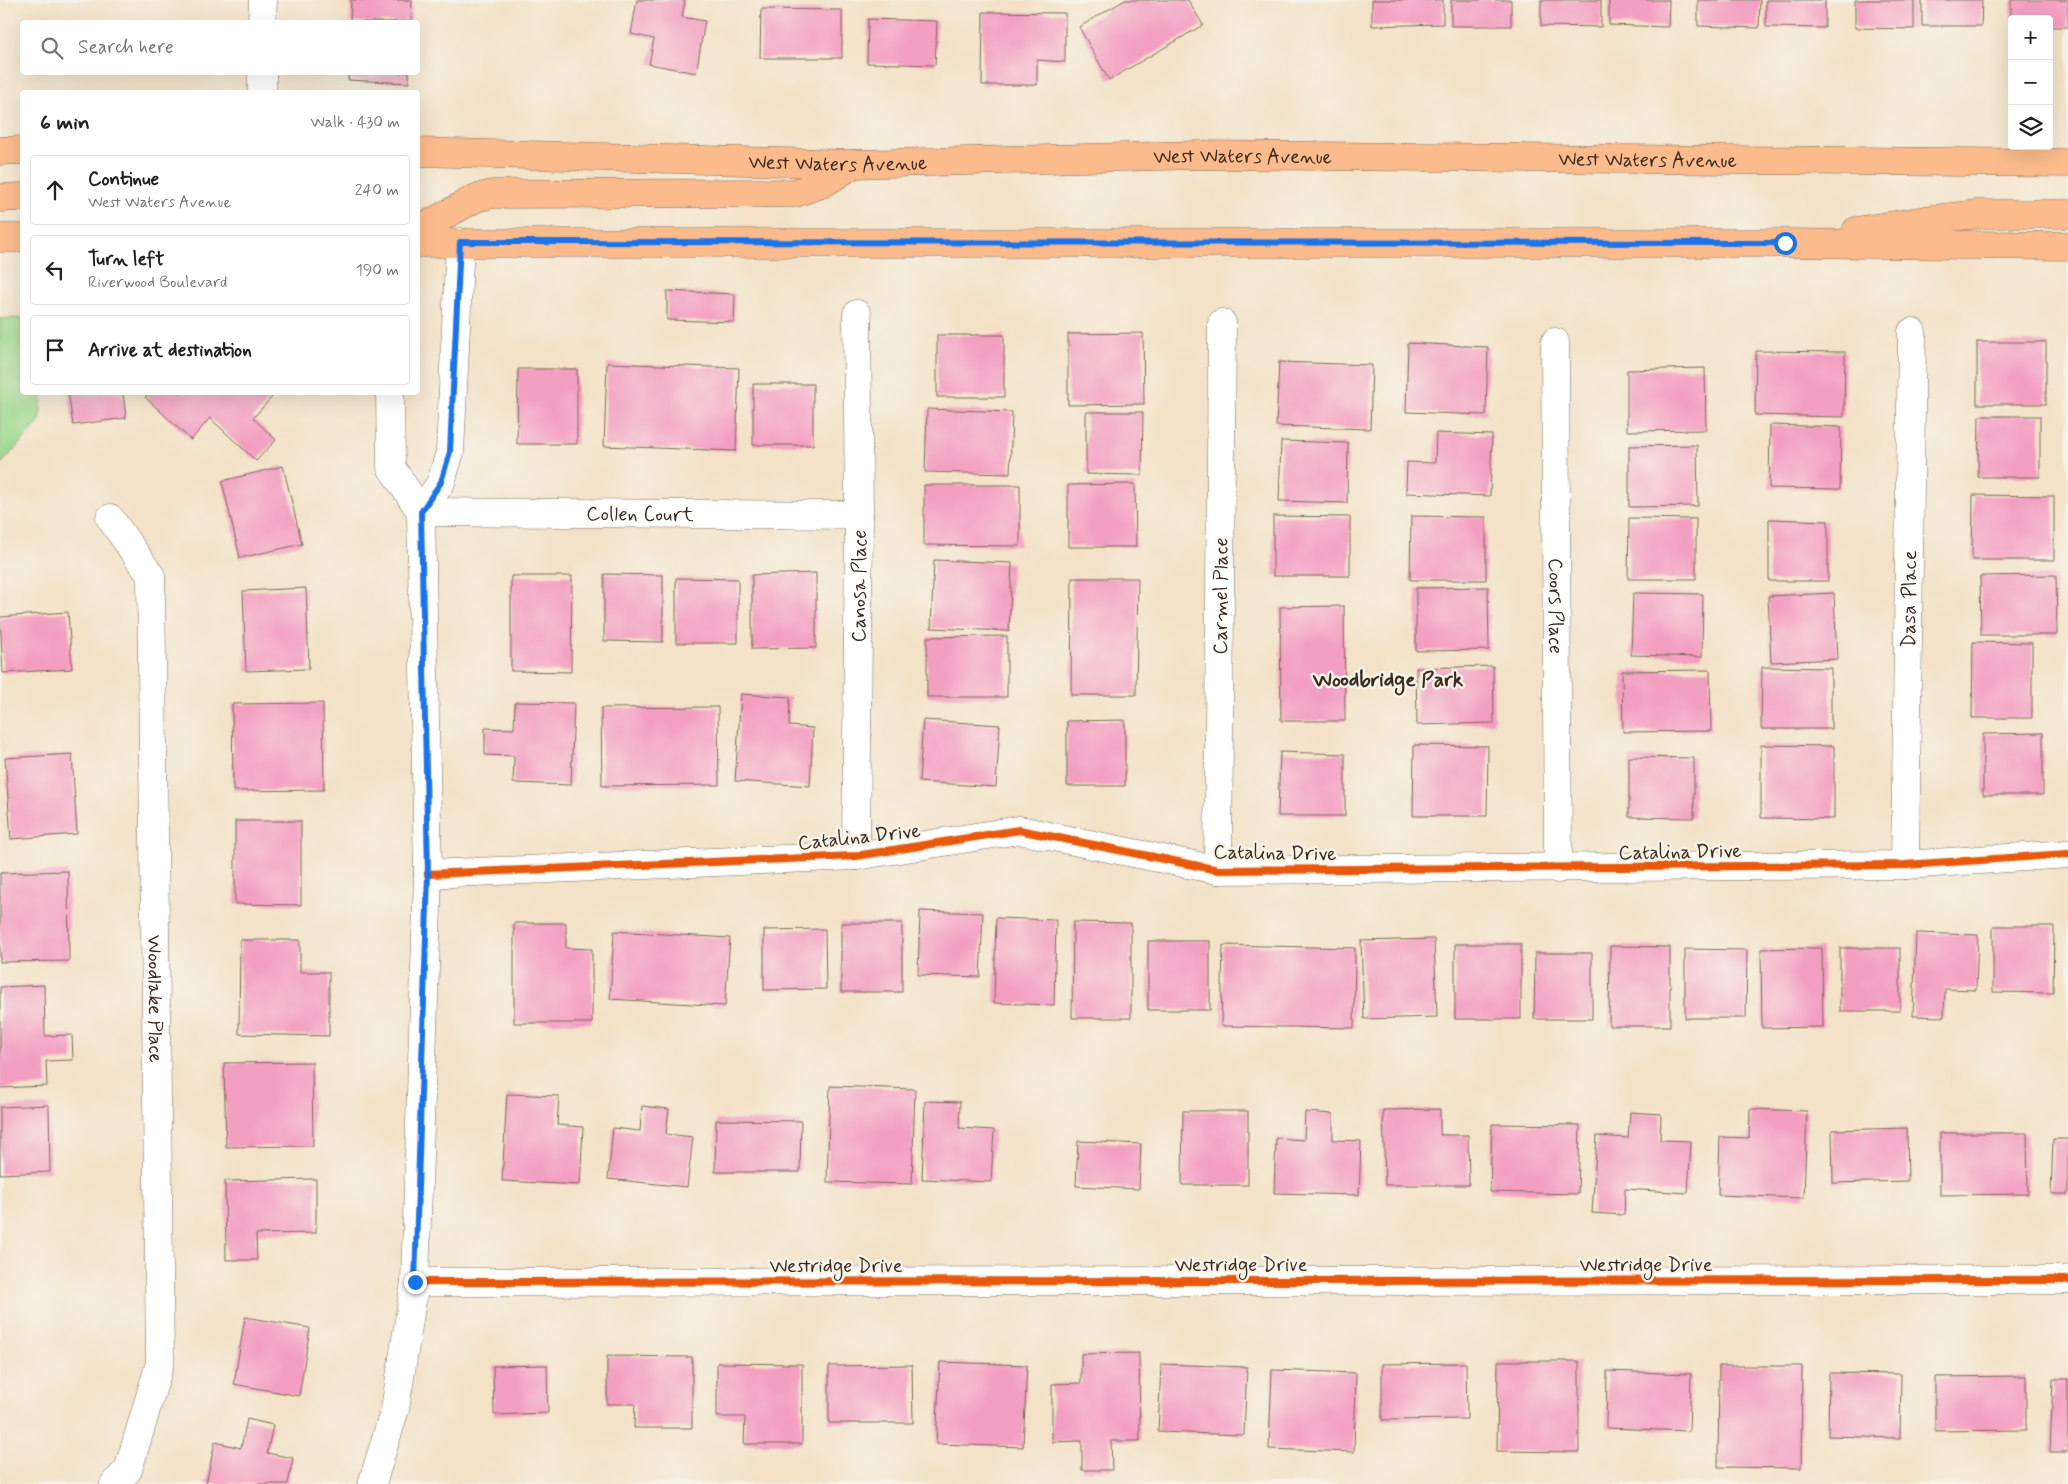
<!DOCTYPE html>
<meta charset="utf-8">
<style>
body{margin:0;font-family:Mynerve,sans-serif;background:#f2f2f2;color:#202124}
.controls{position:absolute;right:15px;top:15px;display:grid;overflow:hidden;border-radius:5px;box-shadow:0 5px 20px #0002}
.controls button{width:45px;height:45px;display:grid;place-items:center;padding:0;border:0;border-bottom:1px solid #e0e0e0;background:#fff;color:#202124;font:25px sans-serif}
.stop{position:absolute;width:15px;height:15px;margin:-11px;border:4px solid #1a73e8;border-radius:50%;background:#fff}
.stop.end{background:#1a73e8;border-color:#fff;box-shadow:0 1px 5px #0008}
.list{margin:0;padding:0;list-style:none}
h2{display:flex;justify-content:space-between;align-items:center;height:65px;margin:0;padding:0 20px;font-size:21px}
h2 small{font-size:16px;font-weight:400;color:#757577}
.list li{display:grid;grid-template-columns:32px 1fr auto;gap:15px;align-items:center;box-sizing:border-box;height:70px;margin:0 10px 10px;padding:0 10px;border:1px solid #e0e0e0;border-radius:5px}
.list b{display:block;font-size:19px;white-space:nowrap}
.list p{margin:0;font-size:16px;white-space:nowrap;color:#757577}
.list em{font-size:16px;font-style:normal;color:#757577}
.icon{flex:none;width:28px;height:28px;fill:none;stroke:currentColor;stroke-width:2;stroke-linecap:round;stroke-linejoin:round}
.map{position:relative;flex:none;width:2068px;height:1484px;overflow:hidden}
.search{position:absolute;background:#fff;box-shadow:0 5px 20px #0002;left:20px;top:20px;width:400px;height:55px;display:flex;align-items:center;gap:12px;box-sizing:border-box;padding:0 18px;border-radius:5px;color:#757577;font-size:19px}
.panel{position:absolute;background:#fff;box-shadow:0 5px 20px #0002;left:20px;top:90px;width:400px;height:305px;border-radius:5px}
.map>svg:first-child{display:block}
.green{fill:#9dd98d;stroke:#6c8256}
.building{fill:#f39fc1}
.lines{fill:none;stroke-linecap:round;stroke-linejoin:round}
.minor-casing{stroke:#7b6a5a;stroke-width:29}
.major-casing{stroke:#7b6a5a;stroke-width:29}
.minor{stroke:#fff;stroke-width:28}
.major{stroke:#fbbb8c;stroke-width:28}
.cycleway-casing{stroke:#f7f3e8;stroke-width:11}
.cycleway{stroke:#e8590c;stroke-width:8}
.route{stroke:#1a73e8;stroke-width:6}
.labels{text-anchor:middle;stroke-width:5;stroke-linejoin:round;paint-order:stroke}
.street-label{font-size:20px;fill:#3b2a1e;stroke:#f7f3e8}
.neighbourhood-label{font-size:21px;font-weight:bold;fill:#3b2a1e;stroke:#f7f3e8}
</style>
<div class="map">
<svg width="2068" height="1484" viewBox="0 0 2068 1484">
<rect width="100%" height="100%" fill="#f7f3e8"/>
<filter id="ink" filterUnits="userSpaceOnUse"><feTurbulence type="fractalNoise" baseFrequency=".02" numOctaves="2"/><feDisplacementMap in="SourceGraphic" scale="10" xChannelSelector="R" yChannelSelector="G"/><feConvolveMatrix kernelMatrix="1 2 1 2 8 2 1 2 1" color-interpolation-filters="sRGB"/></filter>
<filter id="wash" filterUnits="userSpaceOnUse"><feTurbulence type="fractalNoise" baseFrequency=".0096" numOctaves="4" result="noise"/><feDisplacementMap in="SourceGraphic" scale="20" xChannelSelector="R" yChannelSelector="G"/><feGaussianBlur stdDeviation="1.12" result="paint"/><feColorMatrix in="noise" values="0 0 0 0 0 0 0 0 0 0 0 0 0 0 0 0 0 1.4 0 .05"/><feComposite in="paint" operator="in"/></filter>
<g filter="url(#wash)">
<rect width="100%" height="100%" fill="#f3e2c8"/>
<polygon class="green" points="22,318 22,392 42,393 40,421 0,465 0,319"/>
<g id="blocks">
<g class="building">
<polygon points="351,0 412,0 411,22 350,22"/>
<polygon points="637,0 685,0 682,17 705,21 696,73 649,64 654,39 631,34"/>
<polygon points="1125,0 1188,0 1203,25 1109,80 1079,27"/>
<polygon points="1372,0 1443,0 1443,24 1372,26"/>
<rect x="1451" y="0" width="60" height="26"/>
<polygon points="1541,0 1601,0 1601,27 1541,26"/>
<polygon points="1609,0 1669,0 1668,27 1609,25"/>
<polygon points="1698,0 1760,0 1759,28 1698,26"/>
<polygon points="1766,0 1825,0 1825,28 1766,27"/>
<polygon points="1855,0 1914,0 1914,29 1855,28"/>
<polygon points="1922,0 1982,0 1981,26 1922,26"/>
<polygon points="2011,0 2068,0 2068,27 2049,27 2049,19 2011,19"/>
<polygon points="761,9 842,10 842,58 760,58"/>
<polygon points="983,12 1065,13 1065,62 1037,60 1037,85 982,85"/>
<polygon points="868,19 937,21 935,65 867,63"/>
<polygon points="348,72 409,72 409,83 348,80"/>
<polygon points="667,291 735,294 734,322 667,320"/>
<polygon points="1143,333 1144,404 1068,405 1068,334"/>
<rect x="937" y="335" width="67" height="62"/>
<rect x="1977" y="342" width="69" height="62"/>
<polygon points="1408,343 1488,347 1486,415 1406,412"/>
<polygon points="1756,351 1845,352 1844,417 1755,415"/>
<polygon points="1279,362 1372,365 1370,429 1276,426"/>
<polygon points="607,363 739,368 736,451 604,446"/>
<polygon points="1705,368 1706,430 1627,431 1627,370"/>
<polygon points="518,369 577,369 577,444 517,444"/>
<rect x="753" y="384" width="60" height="61"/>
<polygon points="68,392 123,392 126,418 73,425"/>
<polygon points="150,392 267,392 272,397 253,418 276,440 256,461 210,418 191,440 145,397"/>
<polygon points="927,409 1012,412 1010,474 925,472"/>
<polygon points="1086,412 1143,412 1142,475 1086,474"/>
<polygon points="1979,416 2040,416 2040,477 1978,477"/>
<polygon points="1770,425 1841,427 1840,489 1769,488"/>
<polygon points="1436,433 1492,435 1490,496 1406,493 1407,462 1435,463"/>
<polygon points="1281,441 1348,443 1347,503 1279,501"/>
<polygon points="1697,445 1698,506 1629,507 1629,446"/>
<polygon points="283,466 302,544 240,558 222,481"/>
<polygon points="1135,484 1136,547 1068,547 1068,485"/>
<polygon points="924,485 1020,485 1020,546 924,545"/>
<polygon points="1973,495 2054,496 2054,560 1972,560"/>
<polygon points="1273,516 1350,517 1350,576 1273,576"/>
<polygon points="1411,516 1486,517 1486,580 1410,580"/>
<polygon points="1629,518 1696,519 1696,579 1628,579"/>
<polygon points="1769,519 1828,521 1828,581 1769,581"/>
<polygon points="934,560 1012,563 1009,631 931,628"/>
<polygon points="816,573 816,648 752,649 752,575"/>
<polygon points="604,574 663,575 663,642 604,641"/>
<polygon points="2056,575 2057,635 1981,635 1980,576"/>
<polygon points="511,576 572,576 571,672 511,671"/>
<polygon points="676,578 738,579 738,643 676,643"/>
<polygon points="1072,578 1138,578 1136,695 1071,695"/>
<polygon points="1488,587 1489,650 1416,651 1416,588"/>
<polygon points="306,588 309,669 246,671 243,591"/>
<polygon points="1633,593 1703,594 1702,657 1631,655"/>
<polygon points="1834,593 1837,659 1771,662 1768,596"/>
<polygon points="1344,606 1345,721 1281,721 1280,607"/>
<polygon points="68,612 72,669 3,673 0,617"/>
<polygon points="1007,636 1007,697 927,697 927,637"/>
<polygon points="1973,642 2032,643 2032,718 1972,718"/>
<polygon points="1493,666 1494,723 1417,725 1416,668"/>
<polygon points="1762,667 1831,668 1831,729 1761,729"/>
<polygon points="1710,670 1711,731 1623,732 1622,671"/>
<polygon points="741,694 790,697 789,726 813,728 810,786 735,781"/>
<polygon points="515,702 574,703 571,785 513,783 514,756 485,755 485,728 514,729"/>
<polygon points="323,703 324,790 233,791 232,704"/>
<polygon points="718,707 719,785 602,786 601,708"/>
<polygon points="923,720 1000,725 996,787 919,782"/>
<polygon points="1125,720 1125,786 1067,786 1067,721"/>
<polygon points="2043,733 2043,795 1983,795 1983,734"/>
<polygon points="1414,745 1488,746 1487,816 1413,816"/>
<polygon points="1761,745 1834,746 1834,819 1761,818"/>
<polygon points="1280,752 1345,754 1345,816 1278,816"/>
<polygon points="72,754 77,834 11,839 5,758"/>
<polygon points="1629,757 1694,758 1694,818 1629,817"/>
<polygon points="235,821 301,821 301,905 235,904"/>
<polygon points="68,871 69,961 0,962 0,873"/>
<polygon points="920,911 983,913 980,977 918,975"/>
<polygon points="996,918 1056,920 1054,1005 994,1003"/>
<polygon points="1073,922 1131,923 1131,1018 1072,1018"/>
<polygon points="514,923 566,923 566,948 592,949 592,1023 514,1023"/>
<rect x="841" y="923" width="61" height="69"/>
<polygon points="1993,926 2054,926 2053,993 1993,992"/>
<polygon points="825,929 826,989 764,990 764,930"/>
<polygon points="614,931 730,938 725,1006 610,999"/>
<polygon points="1916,933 1978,935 1976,990 1945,989 1944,1017 1913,1016"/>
<polygon points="1434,939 1437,1017 1364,1019 1361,941"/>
<polygon points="240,940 300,940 300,972 329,972 329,1036 239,1034"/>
<rect x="1148" y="941" width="62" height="69"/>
<rect x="1455" y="944" width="66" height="75"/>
<polygon points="1223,945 1355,948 1354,1028 1221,1026"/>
<polygon points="1610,946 1670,947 1670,1026 1609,1026"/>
<polygon points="1822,948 1823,1027 1762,1028 1761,949"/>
<rect x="1840" y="948" width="60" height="63"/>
<polygon points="1685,949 1747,950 1746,1018 1685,1018"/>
<polygon points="1535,953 1592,953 1592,1019 1534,1019"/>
<polygon points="44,985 45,1036 72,1035 73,1060 46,1061 47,1086 0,1088 0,987"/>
<polygon points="312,1062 313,1146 226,1147 224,1063"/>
<polygon points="830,1086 915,1089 912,1184 827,1182"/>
<polygon points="507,1094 559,1096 557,1125 583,1127 580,1185 502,1181"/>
<polygon points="925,1101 960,1102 959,1128 994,1130 991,1182 922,1179"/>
<polygon points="49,1105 50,1172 0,1174 0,1107"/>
<polygon points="642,1106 669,1109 666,1134 693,1137 687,1187 608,1179 613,1128 640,1131"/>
<polygon points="1440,1109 1440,1135 1468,1135 1469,1185 1385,1185 1383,1110"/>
<polygon points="1750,1109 1807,1111 1804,1198 1718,1195 1720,1137 1749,1138"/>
<polygon points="1183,1111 1248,1111 1248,1185 1182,1185"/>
<polygon points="1305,1112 1333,1114 1333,1140 1361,1141 1359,1195 1274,1193 1276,1138 1304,1140"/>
<polygon points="1630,1112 1661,1114 1660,1140 1691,1141 1688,1193 1625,1189 1624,1215 1592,1213 1597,1136 1628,1138"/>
<polygon points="716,1120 801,1121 800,1172 715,1172"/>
<polygon points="1492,1124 1580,1125 1578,1194 1490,1192"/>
<polygon points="1907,1128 1908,1181 1833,1183 1832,1130"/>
<polygon points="1940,1133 2027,1133 2028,1194 1940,1195"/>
<polygon points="2053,1139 2068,1139 2068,1194 2051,1194"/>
<polygon points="1078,1141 1141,1144 1139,1189 1076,1186"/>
<polygon points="316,1179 316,1233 256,1234 257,1260 226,1260 225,1181"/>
<polygon points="245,1317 310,1328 299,1396 234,1384"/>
<polygon points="1139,1353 1140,1441 1111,1441 1112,1470 1082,1470 1082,1441 1052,1442 1052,1384 1081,1383 1081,1354"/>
<polygon points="607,1356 692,1357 692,1428 634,1428 635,1404 607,1404"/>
<polygon points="1498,1361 1579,1361 1579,1452 1497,1451"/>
<polygon points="940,1362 1027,1365 1023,1447 936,1444"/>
<polygon points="717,1363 802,1364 802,1444 744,1444 745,1417 717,1417"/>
<polygon points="1466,1363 1467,1419 1382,1420 1382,1364"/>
<polygon points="1161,1364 1247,1367 1244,1435 1158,1432"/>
<polygon points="547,1365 548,1413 494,1415 493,1366"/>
<polygon points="912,1365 913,1423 829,1423 829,1366"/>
<polygon points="1719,1366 1802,1366 1801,1468 1718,1467"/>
<polygon points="1272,1370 1356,1373 1354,1452 1269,1449"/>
<polygon points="1607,1371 1691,1374 1689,1431 1606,1428"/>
<polygon points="1829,1373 1901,1374 1900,1438 1828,1436"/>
<polygon points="2026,1376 2026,1430 1935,1431 1935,1377"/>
<polygon points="2053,1379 2068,1379 2068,1452 2050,1452"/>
<polygon points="247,1419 273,1425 267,1453 293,1458 288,1484 206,1484 215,1442 241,1448"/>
</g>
</g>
</g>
<g filter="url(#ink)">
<use href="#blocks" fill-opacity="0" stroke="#7b6a5a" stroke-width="1"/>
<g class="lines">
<defs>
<g id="minor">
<polyline points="262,22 263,0"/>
<polyline points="262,92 262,72"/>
<path id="s1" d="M 1555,342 L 1558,869"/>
<path id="s2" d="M 421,512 L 859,515"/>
<polyline points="421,512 441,482 450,452 460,242"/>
<path id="s3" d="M 110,518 L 151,576 L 160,1363 L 128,1470 L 114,1484"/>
<path id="s4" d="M 856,856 L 859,515 L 857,314"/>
<path id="s5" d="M 1905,865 L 1912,332"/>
<path id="s6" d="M 1218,870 L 1222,323"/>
<polyline points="428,874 856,856 1019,830 1218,870 1905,865 2068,854"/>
<polyline points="415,1282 2068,1280"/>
<polyline points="372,1484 395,1409 415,1282 428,874 421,512 391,467 390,392"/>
</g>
<g id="major">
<polyline points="0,151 22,150"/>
<path id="s7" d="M 418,152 L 854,164 L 1198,155 L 2068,163"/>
<polyline points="0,198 22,197"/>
<polyline points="418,230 476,198 492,194 795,193 824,183 854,164"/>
<polyline points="1856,231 1926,220 1977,214 2068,214"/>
<polyline points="0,238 22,238"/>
<polyline points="418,243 1785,243 2068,246"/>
</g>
</defs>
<use href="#minor" class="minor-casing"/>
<use href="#major" class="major-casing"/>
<use href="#minor" class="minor"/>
<use href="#major" class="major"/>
<defs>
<g id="cycleway">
<polyline points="428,874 856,856 1019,830 1218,870 1905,865 2068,854"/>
<polyline points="415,1282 2068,1280"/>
</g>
</defs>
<use href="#cycleway" class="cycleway-casing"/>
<use href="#cycleway" class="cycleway"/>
</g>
</g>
<g class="lines" filter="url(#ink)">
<polyline class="route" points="415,1282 428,874 421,512 441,482 450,452 460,242 1785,243"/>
</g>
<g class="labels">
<g class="street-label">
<text dy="7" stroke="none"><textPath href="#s7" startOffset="825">West Waters Avenue</textPath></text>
<text dy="7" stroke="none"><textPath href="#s7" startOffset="1230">West Waters Avenue</textPath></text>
<text dy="7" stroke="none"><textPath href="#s7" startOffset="420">West Waters Avenue</textPath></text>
<text dy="7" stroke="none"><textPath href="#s2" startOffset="219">Collen Court</textPath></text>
<text dy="7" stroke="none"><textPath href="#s4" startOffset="270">Canosa Place</textPath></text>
<text dy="7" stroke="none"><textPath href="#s6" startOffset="274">Carmel Place</textPath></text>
<text dy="7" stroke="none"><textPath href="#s5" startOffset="266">Dasa Place</textPath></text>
<text dy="7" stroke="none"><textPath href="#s1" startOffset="264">Coors Place</textPath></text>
<text transform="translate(859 836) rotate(-6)" y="7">Catalina Drive</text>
<text transform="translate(1680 851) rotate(-1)" y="7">Catalina Drive</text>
<text transform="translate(1275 852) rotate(1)" y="7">Catalina Drive</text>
<text dy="7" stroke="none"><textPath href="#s3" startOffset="494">Woodlake Place</textPath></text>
<text x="1241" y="1271">Westridge Drive</text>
<text x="1646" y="1271">Westridge Drive</text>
<text x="836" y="1272">Westridge Drive</text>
</g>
<g class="neighbourhood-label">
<text x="1388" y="686">Woodbridge Park</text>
</g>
</g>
</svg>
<div class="controls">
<button>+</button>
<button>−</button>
<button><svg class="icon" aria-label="layers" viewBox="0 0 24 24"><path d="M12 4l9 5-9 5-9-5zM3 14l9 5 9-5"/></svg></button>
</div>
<div class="stop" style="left:1785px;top:243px"></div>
<div class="stop end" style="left:415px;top:1282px"></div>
<div class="search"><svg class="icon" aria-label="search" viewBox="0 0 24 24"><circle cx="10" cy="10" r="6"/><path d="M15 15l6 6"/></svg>Search here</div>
<section class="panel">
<h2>6 min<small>Walk · 430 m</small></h2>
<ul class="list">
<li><svg class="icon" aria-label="ahead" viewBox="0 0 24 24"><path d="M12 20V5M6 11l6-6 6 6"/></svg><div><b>Continue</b><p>West Waters Avenue</p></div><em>240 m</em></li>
<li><svg class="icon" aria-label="left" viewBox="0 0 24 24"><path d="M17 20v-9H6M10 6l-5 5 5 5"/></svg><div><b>Turn left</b><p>Riverwood Boulevard</p></div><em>190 m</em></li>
<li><svg class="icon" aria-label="arrive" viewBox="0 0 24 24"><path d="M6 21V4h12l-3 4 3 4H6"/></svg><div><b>Arrive at destination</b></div></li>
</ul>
</section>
</div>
